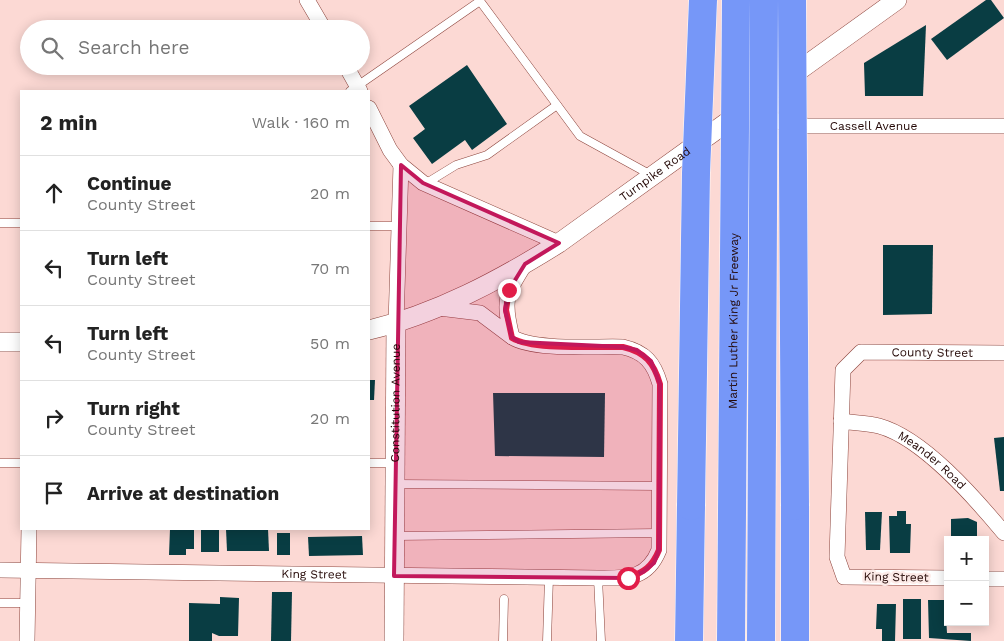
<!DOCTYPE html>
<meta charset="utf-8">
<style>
body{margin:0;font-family:"Work Sans",sans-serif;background:#f6f6f6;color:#222}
.controls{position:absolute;right:15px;bottom:15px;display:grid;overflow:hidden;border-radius:0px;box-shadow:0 2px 12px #0003}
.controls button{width:45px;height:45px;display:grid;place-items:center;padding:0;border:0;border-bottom:1px solid #e0e0e0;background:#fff;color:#222;font:25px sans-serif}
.stop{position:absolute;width:15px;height:15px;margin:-11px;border:4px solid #e11d48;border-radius:50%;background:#fff}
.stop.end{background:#e11d48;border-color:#fff;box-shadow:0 1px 5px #0008}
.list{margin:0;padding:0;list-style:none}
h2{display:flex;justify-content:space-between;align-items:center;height:65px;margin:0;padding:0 20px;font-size:21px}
h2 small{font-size:16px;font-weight:400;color:#767676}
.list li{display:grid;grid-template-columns:32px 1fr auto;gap:15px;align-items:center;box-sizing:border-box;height:75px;padding:0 20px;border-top:1px solid #e0e0e0}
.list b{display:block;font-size:19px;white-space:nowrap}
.list p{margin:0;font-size:16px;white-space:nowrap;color:#767676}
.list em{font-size:16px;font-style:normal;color:#767676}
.icon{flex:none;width:28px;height:28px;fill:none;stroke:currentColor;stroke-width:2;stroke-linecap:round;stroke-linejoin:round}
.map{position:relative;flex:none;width:1004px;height:641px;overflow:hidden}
.search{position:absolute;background:#fff;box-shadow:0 2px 12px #0003;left:20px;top:20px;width:350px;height:55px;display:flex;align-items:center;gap:12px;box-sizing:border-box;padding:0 18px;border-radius:28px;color:#767676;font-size:19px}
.panel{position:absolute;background:#fff;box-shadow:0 2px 12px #0003;left:20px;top:90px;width:350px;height:440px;border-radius:0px}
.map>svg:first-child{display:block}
.building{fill:#093d43}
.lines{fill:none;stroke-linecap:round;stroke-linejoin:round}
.service-casing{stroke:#8c443c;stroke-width:9}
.minor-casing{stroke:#8c443c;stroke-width:16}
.tertiary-casing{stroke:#8c443c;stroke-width:20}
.motorway-casing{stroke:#fff;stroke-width:29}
.service{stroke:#fff;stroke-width:8}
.minor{stroke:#fff;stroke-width:15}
.tertiary{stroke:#fff;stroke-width:19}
.motorway{stroke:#7697f8;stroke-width:28}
.motorway-bridge-casing{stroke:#fff;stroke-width:29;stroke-linecap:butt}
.motorway-bridge{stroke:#7697f8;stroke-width:28}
.route{stroke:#e11d48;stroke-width:6}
.marked{fill:#c2185b;fill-opacity:0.2;stroke:#c2185b;stroke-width:4;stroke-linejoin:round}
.labels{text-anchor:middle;stroke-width:5;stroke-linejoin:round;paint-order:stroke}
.street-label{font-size:12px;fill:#230705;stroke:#fdebe8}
</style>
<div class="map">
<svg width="1004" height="641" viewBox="0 0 1004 641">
<rect width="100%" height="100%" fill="#fcd9d4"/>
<g class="building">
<polygon points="986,0 991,0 1004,18 947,60 931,39"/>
<polygon points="926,25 923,96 865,96 864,63"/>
<polygon points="467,65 507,124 472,150 465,140 432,164 413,138 425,129 409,106"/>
<polygon points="883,245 933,245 932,314 883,315"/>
<polygon points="369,380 375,380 374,400 369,400"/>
<polygon points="493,393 605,393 604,457 495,456"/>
<polygon points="1004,437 1004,491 1000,491 994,438"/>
<polygon points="897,511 906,511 906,524 911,524 910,553 890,553 889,516 897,516"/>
<polygon points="865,512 882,512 880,550 866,550"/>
<polygon points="968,518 977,522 977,540 951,540 951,519"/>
<polygon points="170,529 194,529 194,549 186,549 186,555 169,555"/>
<rect x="201" y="529" width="18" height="23"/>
<polygon points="226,529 268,529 269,551 227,551"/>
<rect x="277" y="533" width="13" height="22"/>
<polygon points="362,536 363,555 309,556 308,537"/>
<polygon points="272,592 292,592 291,641 271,641"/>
<polygon points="220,597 239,598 238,636 219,636 212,633 212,641 189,641 189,603 220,604"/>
<rect x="903" y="599" width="18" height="40"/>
<polygon points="928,600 945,600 947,633 971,633 971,641 929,638"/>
<polygon points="877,604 896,604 895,641 882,641 882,629 876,629"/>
</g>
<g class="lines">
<defs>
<g id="service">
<polyline points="350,91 480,1 580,136 651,175"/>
<polyline points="425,184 456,165 487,155 557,105"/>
<polyline points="0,223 21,223"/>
<polyline points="369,226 399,226"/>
<polyline points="0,463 21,463"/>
<polyline points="369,463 395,463"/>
<polyline points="395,484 659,486"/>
<polyline points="395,536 659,533"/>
<polyline points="598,578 601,641"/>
<polyline points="0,603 28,603"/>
<polyline points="503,641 504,599"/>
<polyline points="547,641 549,577"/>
</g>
<g id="minor">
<polyline points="307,0 324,29"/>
<polyline points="346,66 360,91"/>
<polyline points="369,108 390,150 401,165 423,183 559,243"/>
<path id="s1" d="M 759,115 L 784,123 L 807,126 L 1004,126"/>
<path d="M 439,308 L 480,313 L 512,337 C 503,301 505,296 525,264"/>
<polyline points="396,323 401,165"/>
<path id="s2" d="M 841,421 C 853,423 867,423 879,426 C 923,438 975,498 1004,533"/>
<path id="s3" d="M 0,570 L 598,578 C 626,578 647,580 659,550 L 660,384 C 654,363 645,352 623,347 C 595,346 534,351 512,337"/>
<path id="s4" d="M 948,578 L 844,577 L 837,557 L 843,370 L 861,352 L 1004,353"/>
<polyline points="985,579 1004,579"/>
<polyline points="27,641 29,529"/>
</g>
<g id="tertiary">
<path id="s5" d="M 369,330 C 436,314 500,280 559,243 L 897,0"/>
<polyline points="0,342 21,342"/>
<path id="s6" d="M 394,641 L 396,323"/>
</g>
<g id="motorway">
<polyline points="795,506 795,641"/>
<polyline points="689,641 691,506"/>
</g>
</defs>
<use href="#service" class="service-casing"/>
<use href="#minor" class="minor-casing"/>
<use href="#tertiary" class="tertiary-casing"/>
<use href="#motorway" class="motorway-casing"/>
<use href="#service" class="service"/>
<use href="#minor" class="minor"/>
<use href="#tertiary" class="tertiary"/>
<use href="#motorway" class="motorway"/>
<defs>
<g id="motorway-bridge">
<polyline points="792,0 795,506"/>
<polyline points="691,506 696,173 703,0"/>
<path id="s7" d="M 731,641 L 736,0"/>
<polyline points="761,641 764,0"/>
</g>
</defs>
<use href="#motorway-bridge" class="motorway-bridge-casing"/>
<use href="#motorway-bridge" class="motorway-bridge"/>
</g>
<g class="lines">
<path class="route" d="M 509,290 L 506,310 L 512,338 C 534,351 595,346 623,347 C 645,352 654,363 660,384 L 659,550 C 652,567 644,572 628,578"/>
</g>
<path class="marked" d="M 401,165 L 423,183 L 559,243 L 525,264 L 509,290 L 505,310 L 512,337 L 519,342 L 623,347 L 637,350 L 651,361 L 660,384 L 659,550 L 654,563 L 643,572 L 628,578 L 394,576 Z"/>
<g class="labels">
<g class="street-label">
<text dy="4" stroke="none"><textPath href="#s1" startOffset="116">Cassell Avenue</textPath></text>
<text dy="4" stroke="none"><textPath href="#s5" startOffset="328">Turnpike Road</textPath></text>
<text dy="4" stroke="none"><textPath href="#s7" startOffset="320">Martin Luther King Jr Freeway</textPath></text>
<text dy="4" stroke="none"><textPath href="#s4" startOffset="409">County Street</textPath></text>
<text dy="4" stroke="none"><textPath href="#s6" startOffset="238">Constitution Avenue</textPath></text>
<text dy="4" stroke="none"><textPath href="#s2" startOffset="102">Meander Road</textPath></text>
<text dy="4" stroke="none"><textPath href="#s3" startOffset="314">King Street</textPath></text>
<text transform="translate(896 577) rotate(1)" y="4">King Street</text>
</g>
</g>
</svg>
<div class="controls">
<button>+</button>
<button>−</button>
</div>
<div class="stop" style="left:628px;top:578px"></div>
<div class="stop end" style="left:509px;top:290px"></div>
<div class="search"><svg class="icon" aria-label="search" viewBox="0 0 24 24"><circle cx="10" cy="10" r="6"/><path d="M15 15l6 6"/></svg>Search here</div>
<section class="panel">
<h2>2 min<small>Walk · 160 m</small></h2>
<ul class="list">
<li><svg class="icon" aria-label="ahead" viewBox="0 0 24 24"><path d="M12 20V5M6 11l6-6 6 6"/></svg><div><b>Continue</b><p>County Street</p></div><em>20 m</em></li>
<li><svg class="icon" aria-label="left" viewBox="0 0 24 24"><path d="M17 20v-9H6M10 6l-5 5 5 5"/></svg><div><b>Turn left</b><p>County Street</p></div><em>70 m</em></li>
<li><svg class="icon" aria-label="left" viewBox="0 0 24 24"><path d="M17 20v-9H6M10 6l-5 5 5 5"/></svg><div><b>Turn left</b><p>County Street</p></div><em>50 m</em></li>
<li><svg class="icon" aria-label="right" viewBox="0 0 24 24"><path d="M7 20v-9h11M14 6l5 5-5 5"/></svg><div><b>Turn right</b><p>County Street</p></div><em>20 m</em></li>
<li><svg class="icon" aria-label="arrive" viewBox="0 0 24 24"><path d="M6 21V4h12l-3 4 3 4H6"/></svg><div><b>Arrive at destination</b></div></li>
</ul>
</section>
</div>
